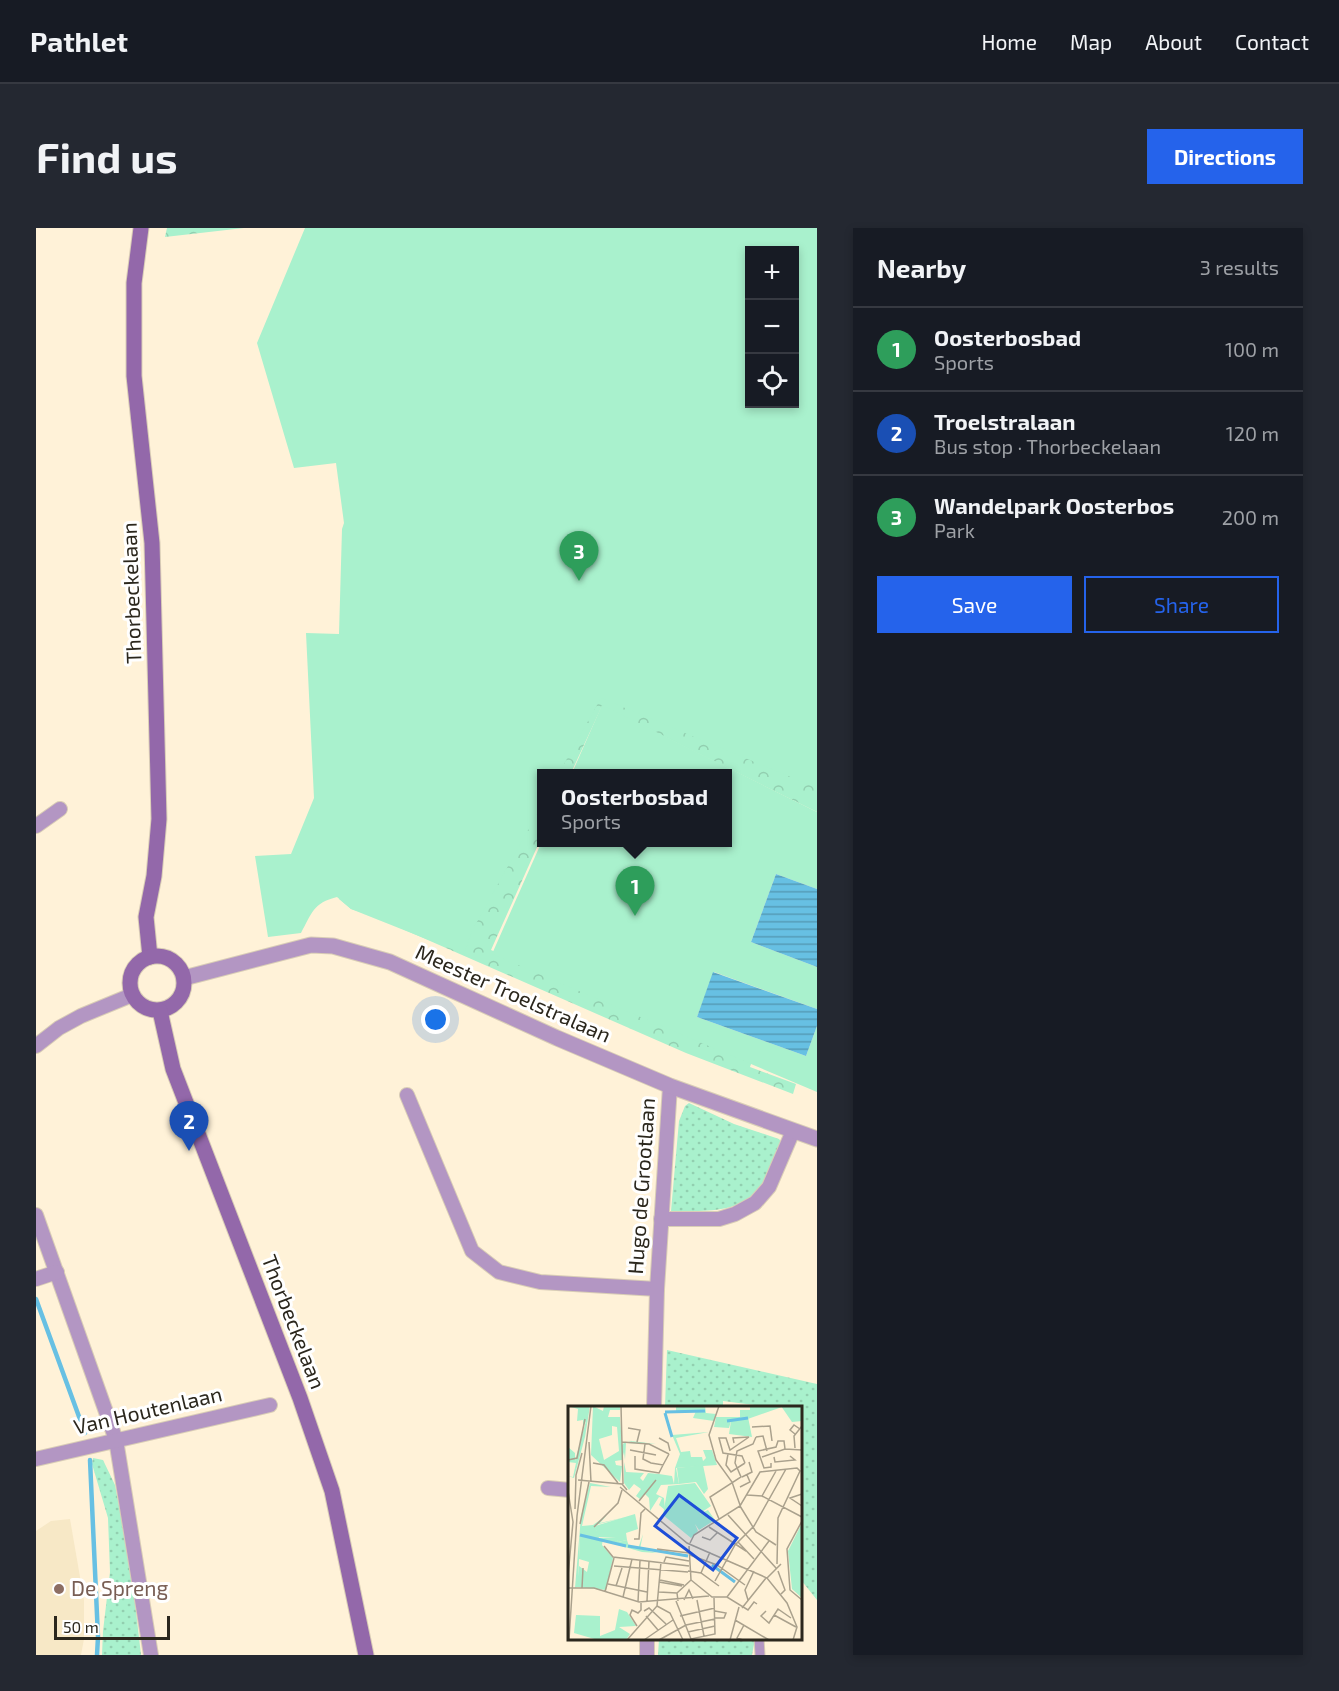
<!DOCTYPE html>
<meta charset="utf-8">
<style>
body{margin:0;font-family:"Exo 2",sans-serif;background:#242831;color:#f1f3f6}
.controls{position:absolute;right:18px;top:18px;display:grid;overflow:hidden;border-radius:0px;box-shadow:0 3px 9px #0003}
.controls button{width:54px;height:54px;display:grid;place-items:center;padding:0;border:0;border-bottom:2px solid #363941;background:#171b24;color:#f1f3f6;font:30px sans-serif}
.scale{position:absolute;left:18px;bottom:15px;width:116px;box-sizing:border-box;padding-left:6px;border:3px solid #2b271d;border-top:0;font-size:16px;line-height:21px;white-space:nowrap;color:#2b271d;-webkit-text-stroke:4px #fff;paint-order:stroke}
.you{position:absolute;left:400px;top:792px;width:21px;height:21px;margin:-15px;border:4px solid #fff;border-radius:50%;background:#1a73e8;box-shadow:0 0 0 9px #1a73e833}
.badge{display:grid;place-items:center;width:39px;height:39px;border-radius:50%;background:#2563eb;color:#fff;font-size:20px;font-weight:700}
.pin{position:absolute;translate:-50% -50px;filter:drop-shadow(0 2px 3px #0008)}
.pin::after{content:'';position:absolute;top:32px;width:21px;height:18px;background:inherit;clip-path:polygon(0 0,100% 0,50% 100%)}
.popup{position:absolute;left:501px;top:541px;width:195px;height:78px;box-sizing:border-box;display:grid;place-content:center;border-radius:0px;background:#171b24;filter:drop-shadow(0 2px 4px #0005);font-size:20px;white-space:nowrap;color:#9ea1a6}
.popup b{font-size:22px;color:#f1f3f6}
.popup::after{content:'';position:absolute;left:50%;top:100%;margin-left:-12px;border:12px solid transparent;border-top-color:#171b24}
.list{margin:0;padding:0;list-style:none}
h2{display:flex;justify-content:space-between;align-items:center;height:78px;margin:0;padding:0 24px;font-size:26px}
h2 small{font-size:20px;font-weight:400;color:#9ea1a6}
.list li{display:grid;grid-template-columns:39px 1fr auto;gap:18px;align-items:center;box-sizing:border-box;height:84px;padding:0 24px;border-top:2px solid #363941}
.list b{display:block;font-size:22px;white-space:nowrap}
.list p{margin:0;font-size:20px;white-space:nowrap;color:#9ea1a6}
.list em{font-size:20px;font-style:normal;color:#9ea1a6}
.actions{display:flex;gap:12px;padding:18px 24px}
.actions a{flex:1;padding:14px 0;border:2px solid #2563eb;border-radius:0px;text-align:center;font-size:21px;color:#2563eb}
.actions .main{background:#2563eb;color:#fff}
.icon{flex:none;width:33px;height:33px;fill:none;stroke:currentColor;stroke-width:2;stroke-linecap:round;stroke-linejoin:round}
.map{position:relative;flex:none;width:781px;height:1427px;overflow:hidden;border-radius:0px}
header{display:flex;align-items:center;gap:36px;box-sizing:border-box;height:84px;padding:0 30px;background:#171b24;border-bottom:2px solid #363941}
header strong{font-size:28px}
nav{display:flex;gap:33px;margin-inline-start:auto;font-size:21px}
.intro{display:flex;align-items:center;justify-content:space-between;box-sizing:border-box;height:144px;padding:0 36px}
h1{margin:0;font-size:42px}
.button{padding:15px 27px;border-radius:0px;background:#2563eb;color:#fff;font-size:21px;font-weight:700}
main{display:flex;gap:36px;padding:0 36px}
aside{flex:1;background:#171b24;border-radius:0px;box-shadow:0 3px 9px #0003}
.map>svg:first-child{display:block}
.built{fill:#f7e8c6}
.grass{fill:url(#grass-dots)}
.forest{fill:url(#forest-crowns)}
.green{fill:#a9f1cd;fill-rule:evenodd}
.water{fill:url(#water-rules)}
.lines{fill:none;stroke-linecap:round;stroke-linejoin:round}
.stream{stroke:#67c0e3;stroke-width:4.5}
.pedestrian-casing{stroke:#d9cdb6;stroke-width:11}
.minor-casing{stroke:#d9cdb6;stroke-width:16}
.tertiary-casing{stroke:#d9cdb6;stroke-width:17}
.secondary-casing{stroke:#d9cdb6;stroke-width:17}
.pedestrian{stroke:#b396c3;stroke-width:9}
.minor{stroke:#b396c3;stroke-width:14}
.tertiary{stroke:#b396c3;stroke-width:15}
.secondary{stroke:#9368aa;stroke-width:15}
.education-dot{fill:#8d6e63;stroke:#fff;stroke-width:2}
.labels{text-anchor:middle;stroke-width:6;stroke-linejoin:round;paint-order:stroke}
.street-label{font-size:21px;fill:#2b271d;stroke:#fff}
.education-label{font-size:21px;fill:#785e54;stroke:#fff;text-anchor:start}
.inset-river{fill:none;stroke:#67c0e3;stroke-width:3}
.inset-road{fill:none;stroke:#aaa18d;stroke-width:1.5}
.view{fill:#1d4ed8;fill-opacity:0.15;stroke:#1d4ed8;stroke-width:3}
.inset-edge{fill:none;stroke:#2b271d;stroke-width:3}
</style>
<header>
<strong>Pathlet</strong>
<nav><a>Home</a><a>Map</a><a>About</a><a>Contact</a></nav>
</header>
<div class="intro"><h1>Find us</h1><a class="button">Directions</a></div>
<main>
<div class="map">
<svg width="781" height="1427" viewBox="0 0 781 1427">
<defs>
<pattern id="grass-dots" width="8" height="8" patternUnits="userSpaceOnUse" patternTransform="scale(1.5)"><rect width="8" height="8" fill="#a9f1cd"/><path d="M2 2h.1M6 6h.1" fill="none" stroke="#92cfb0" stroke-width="1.8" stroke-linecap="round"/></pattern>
<pattern id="forest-crowns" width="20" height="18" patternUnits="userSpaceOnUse" patternTransform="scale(1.5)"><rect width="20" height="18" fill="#a9f1cd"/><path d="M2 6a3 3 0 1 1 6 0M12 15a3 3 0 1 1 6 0" fill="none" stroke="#92cfb0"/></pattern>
<pattern id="water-rules" width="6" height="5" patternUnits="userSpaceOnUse" patternTransform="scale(1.5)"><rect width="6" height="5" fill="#67c0e3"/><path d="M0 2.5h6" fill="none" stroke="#559cb7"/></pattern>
</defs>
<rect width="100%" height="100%" fill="#fff2d8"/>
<polygon class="built" points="34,1291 48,1372 48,1411 45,1427 0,1427 0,1303 15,1293"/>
<g class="grass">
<path d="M 653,875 L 698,896 L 743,911 L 746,915 C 739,931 733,953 720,965 C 698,986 662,983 635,983 L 643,893 L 649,878 Z"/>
<polygon points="631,1122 781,1156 781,1372 765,1352 764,1199 767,1185 765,1184 764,1180 733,1179 687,1173 687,1179 629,1179"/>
<polygon points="57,1230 67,1232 79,1257 95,1340 105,1427 66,1427 67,1403 74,1344 72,1290 56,1236"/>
<polygon points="623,1411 719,1411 716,1427 622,1427"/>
</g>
<g class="forest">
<polygon points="131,0 208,0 129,9"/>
<polygon points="559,447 781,541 781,584 566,478 535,545 511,546"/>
<polygon points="506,555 506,608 455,722 520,750 718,827 714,839 760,856 757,866 650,825 337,688 315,681 303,671 303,670"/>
</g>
<g class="green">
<path d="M 269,0 L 781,0 L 781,560 L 565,470 L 523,545 L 506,546 L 506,577 L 436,703 L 428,726 L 315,681 L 301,669 C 277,675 276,685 265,705 L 232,709 L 219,628 L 255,626 L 278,570 L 270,405 L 303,406 L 306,301 L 308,295 L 300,235 L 258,240 L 221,115 ZM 758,22 L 758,176 L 714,176 L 714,22 Z"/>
<polygon points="566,477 781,584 781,661 740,646 715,714 781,739 781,781 678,744 661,789 770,828 781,798 781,864 456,726 506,613 506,614 692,614 692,546 536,545"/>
</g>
<g class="water">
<polygon points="740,646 781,661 781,739 715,714"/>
<polygon points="677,744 781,781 781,798 770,828 661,789"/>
</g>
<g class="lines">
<g class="stream">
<polyline points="0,1071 49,1205"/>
<polyline points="54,1232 62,1409 61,1427"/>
</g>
<defs>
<polyline id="pedestrian" points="723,1410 724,1427"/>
<g id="minor">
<polyline points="0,598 24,581"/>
<polyline points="0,818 23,800 45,788 96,767"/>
<polyline points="371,867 436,1023 463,1044 504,1054 621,1061"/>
<polyline points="0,987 80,1212 115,1427"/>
<polyline points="625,991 683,991 699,986 719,975 733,959 757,903"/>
<polyline points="0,1051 21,1044"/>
<polyline points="618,1180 621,1061 634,858"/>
<polyline points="0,1231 234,1177"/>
<polyline points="512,1260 534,1262"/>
<polyline points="611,1427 611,1410"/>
</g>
<polyline id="tertiary" points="148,750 275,717 297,718 354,734 521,810 634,858 781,911"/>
<g id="secondary">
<polyline points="105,0 98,55 98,148 116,315 123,591 118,648 110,689 114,729"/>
<circle cx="121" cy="755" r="27"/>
<polyline points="124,783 137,841 264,1170 296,1263 330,1427"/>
</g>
</defs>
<use href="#pedestrian" class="pedestrian-casing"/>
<use href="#minor" class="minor-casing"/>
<use href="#tertiary" class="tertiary-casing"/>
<use href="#secondary" class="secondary-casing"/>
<use href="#pedestrian" class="pedestrian"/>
<use href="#minor" class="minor"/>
<use href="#tertiary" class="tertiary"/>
<use href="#secondary" class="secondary"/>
</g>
<circle class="education-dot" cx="23" cy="1361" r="6"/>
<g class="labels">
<g class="street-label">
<text transform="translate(96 365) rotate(-92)" y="7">Thorbeckelaan</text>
<text transform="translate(477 766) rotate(24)" y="7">Meester Troelstralaan</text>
<text transform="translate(606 958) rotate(-86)" y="7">Hugo de Grootlaan</text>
<text transform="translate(257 1094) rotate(69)" y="7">Thorbeckelaan</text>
<text transform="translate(112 1183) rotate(-13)" y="7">Van Houtenlaan</text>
</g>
<g class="education-label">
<text x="35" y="1368">De Spreng</text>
</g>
</g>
<g transform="translate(532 1178)">
<rect width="234" height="234" fill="#fff2d8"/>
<path d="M 0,0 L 22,0 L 17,31 L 6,72 L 0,70 L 5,71 L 8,57 L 0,56 L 0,41 L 7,47 L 7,55 L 18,15 L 15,21 L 15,14 L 9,15 L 10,3 ZM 25,0 L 35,5 L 36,0 L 52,0 L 52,4 L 42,4 L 40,11 L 52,11 L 54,39 L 56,37 L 64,35 L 55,34 L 88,38 L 58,37 L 57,54 L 56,46 L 54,54 L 47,55 L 48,59 L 54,60 L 52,76 L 23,49 ZM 44,20 L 49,21 L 51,45 L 36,54 L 31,33 L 44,29 ZM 108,0 L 137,0 L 138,7 L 148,8 L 146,15 L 125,12 L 128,5 L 108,5 ZM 213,0 L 234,0 L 234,15 L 224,16 ZM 180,11 L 184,31 L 161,28 L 163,15 ZM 141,26 L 108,32 L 113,46 L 122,45 L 123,51 L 134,51 L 135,55 L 138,52 L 135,44 L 144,44 L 149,59 L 108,62 L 111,78 L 93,79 L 88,88 L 96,92 L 97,104 L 91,99 L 94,92 L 91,91 L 82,105 L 81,92 L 77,88 L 72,93 L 68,90 L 73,83 L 66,78 L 61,84 L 56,77 L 56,56 L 58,66 L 76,67 L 72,72 L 75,75 L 80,67 L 91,68 L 104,70 L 106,78 L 107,62 L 112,48 L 104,29 ZM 12,129 L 35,133 L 34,139 L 45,152 L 38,184 L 9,181 L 11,160 L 19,166 L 21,156 L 11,153 ZM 51,203 L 59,206 L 68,220 L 51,221 L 62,228 L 58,234 L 30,234 L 6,227 L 8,209 L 32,210 L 32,230 L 47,224 Z" fill="#a9f1cd" fill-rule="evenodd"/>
<path d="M 22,77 L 43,81 L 23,80 L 14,120 L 25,119 L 39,109 L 32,117 L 58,111 L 27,119 L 31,132 L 49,132 L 50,136 L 59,134 L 61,141 L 70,143 L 75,128 L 72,143 L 89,147 L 74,146 L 12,128 L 10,178 L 14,179 L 7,182 L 13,110 Z" fill="#a9f1cd"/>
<path d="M 182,0 L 214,1 L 174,15 L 163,15 L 161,22 L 146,21 L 148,11 L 172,11 L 172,4 L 182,4 ZM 135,59 L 140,83 L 136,88 L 128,76 L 111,78 L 109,62 ZM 127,77 L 143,100 L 131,108 L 140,104 L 147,114 L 131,124 L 127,118 L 130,125 L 123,132 L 95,109 L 100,80 ZM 67,108 L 70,123 L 58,127 L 59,134 L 50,136 L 48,132 L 30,131 L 27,120 ZM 234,117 L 234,192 L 224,183 L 220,145 Z" fill="#a9f1cd"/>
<path class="inset-river" d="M 97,6 L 137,5M 97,7 L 104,31M 159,15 L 180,12M 12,129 L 58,140M 60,140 L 120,150M 144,159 L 167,176"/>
<path class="inset-road" d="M 53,0 L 55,78M 151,0 L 141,29 L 148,54 L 164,76 L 172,99M 184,21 L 202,20 L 204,35M 60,22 L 72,24 L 69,36M 227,28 L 222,24 L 226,19 L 232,23M 188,31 L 195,30 L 199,45M 91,32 L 100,37 L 102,45M 21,36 L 23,76M 54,36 L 81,38 L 101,48M 166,37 L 165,32 L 181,31M 77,38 L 75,53 L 83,57 L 95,59 L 101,48M 227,42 L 226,30 L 234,20M 62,44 L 88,49M 160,48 L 158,59 L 163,66 L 177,57M 67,50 L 67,63 L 91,67 L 95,59M 194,51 L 217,43 L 234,44M 206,51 L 207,56 L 227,54 L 222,50M 0,54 L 9,52 L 17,13M 25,57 L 36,59 L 50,77M 177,57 L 174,50 L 155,47 L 151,32 L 158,32 L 162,44 L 181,31M 203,57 L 203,61 L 196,62 L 190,45 L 208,41 L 210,35 L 216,35 L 217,43M 174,71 L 184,66 L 181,56M 10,74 L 54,78 L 59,84M 52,81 L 119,137 L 199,172 L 219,197 L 229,221 L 225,234M 172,81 L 182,76 L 179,69M 0,85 L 5,116 L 0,170M 234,88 L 222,92 L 234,100M 179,89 L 194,90 L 234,111M 194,90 L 208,65M 71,95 L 88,74M 172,100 L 188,126 L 208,139M 7,103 L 8,69 L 14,47M 160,109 L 208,162M 151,113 L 142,91 L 173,71 L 167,57 L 169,45 L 185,38 L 188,31M 234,115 L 219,143 L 222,184 L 234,194M 12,118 L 21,76M 26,121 L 50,97 L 54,84M 141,121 L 178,145M 134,131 L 142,134 L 149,127M 66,133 L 71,133 L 73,107 L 77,103M 170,136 L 186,153M 122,137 L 126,129 L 172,100 L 192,66 L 229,62 L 232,65 L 210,112 L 209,158M 36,140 L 45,151 L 121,160M 121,140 L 123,174 L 144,191 L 159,191 L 180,204 L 186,196 L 189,198M 89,143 L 121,147M 122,149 L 149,159 L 177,179M 96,156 L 98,151 L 121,155M 46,160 L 120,166M 120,165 L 133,167 L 151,180M 210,165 L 217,184 L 213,188M 133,167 L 142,146M 199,172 L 213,158M 92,174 L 116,179M 147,175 L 167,139 L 186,120 L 218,63M 91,176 L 114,180M 40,178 L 79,186M 48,180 L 54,162M 0,182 L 26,182 L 71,196 L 141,190M 14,182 L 15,162M 37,186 L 46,152M 91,186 L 109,187M 55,191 L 64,153M 159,191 L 201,135M 116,194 L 121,184 L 125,193M 129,194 L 136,230M 180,194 L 177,184 L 186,165M 79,195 L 81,155M 108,195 L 123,233 L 147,228 L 146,192M 110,195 L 109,187 L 123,174M 70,196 L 72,154M 89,200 L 102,207 L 115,234M 174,202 L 198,172M 76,205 L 81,202 L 98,218M 147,205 L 158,207 L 156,212 L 147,212M 198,205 L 193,210 L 201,217 L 210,203 L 223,212M 206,209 L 228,221M 78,210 L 90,224M 112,210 L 147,202M 167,214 L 201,234M 69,220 L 62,209 L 64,204 L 70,207 L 73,204 L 73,197M 120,226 L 147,220M 1,234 L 9,110 L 23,0M 59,234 L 89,200 L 93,156M 76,234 L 105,214M 91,234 L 118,219 L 147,213M 162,234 L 171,201M 175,234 L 169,232 L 176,219"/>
<path class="view" d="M 111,89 L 169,132 L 145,164 L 87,120 Z"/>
<rect width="234" height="234" class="inset-edge"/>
</g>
</svg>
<div class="controls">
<button>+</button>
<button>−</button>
<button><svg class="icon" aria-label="locate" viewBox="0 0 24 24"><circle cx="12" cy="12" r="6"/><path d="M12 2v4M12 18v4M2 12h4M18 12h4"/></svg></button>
</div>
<div class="scale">50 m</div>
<div class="you"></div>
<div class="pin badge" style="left:599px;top:688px;background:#2e9e5b">1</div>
<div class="popup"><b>Oosterbosbad</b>Sports</div>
<div class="pin badge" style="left:153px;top:923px;background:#1a4fb4">2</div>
<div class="pin badge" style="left:543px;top:353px;background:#2e9e5b">3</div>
</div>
<aside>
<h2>Nearby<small>3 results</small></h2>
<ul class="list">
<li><span class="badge" style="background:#2e9e5b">1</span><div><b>Oosterbosbad</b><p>Sports</p></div><em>100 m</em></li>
<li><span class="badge" style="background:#1a4fb4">2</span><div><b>Troelstralaan</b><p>Bus stop · Thorbeckelaan</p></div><em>120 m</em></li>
<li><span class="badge" style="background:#2e9e5b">3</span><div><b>Wandelpark Oosterbos</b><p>Park</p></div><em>200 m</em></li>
</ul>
<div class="actions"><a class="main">Save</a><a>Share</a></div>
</aside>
</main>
